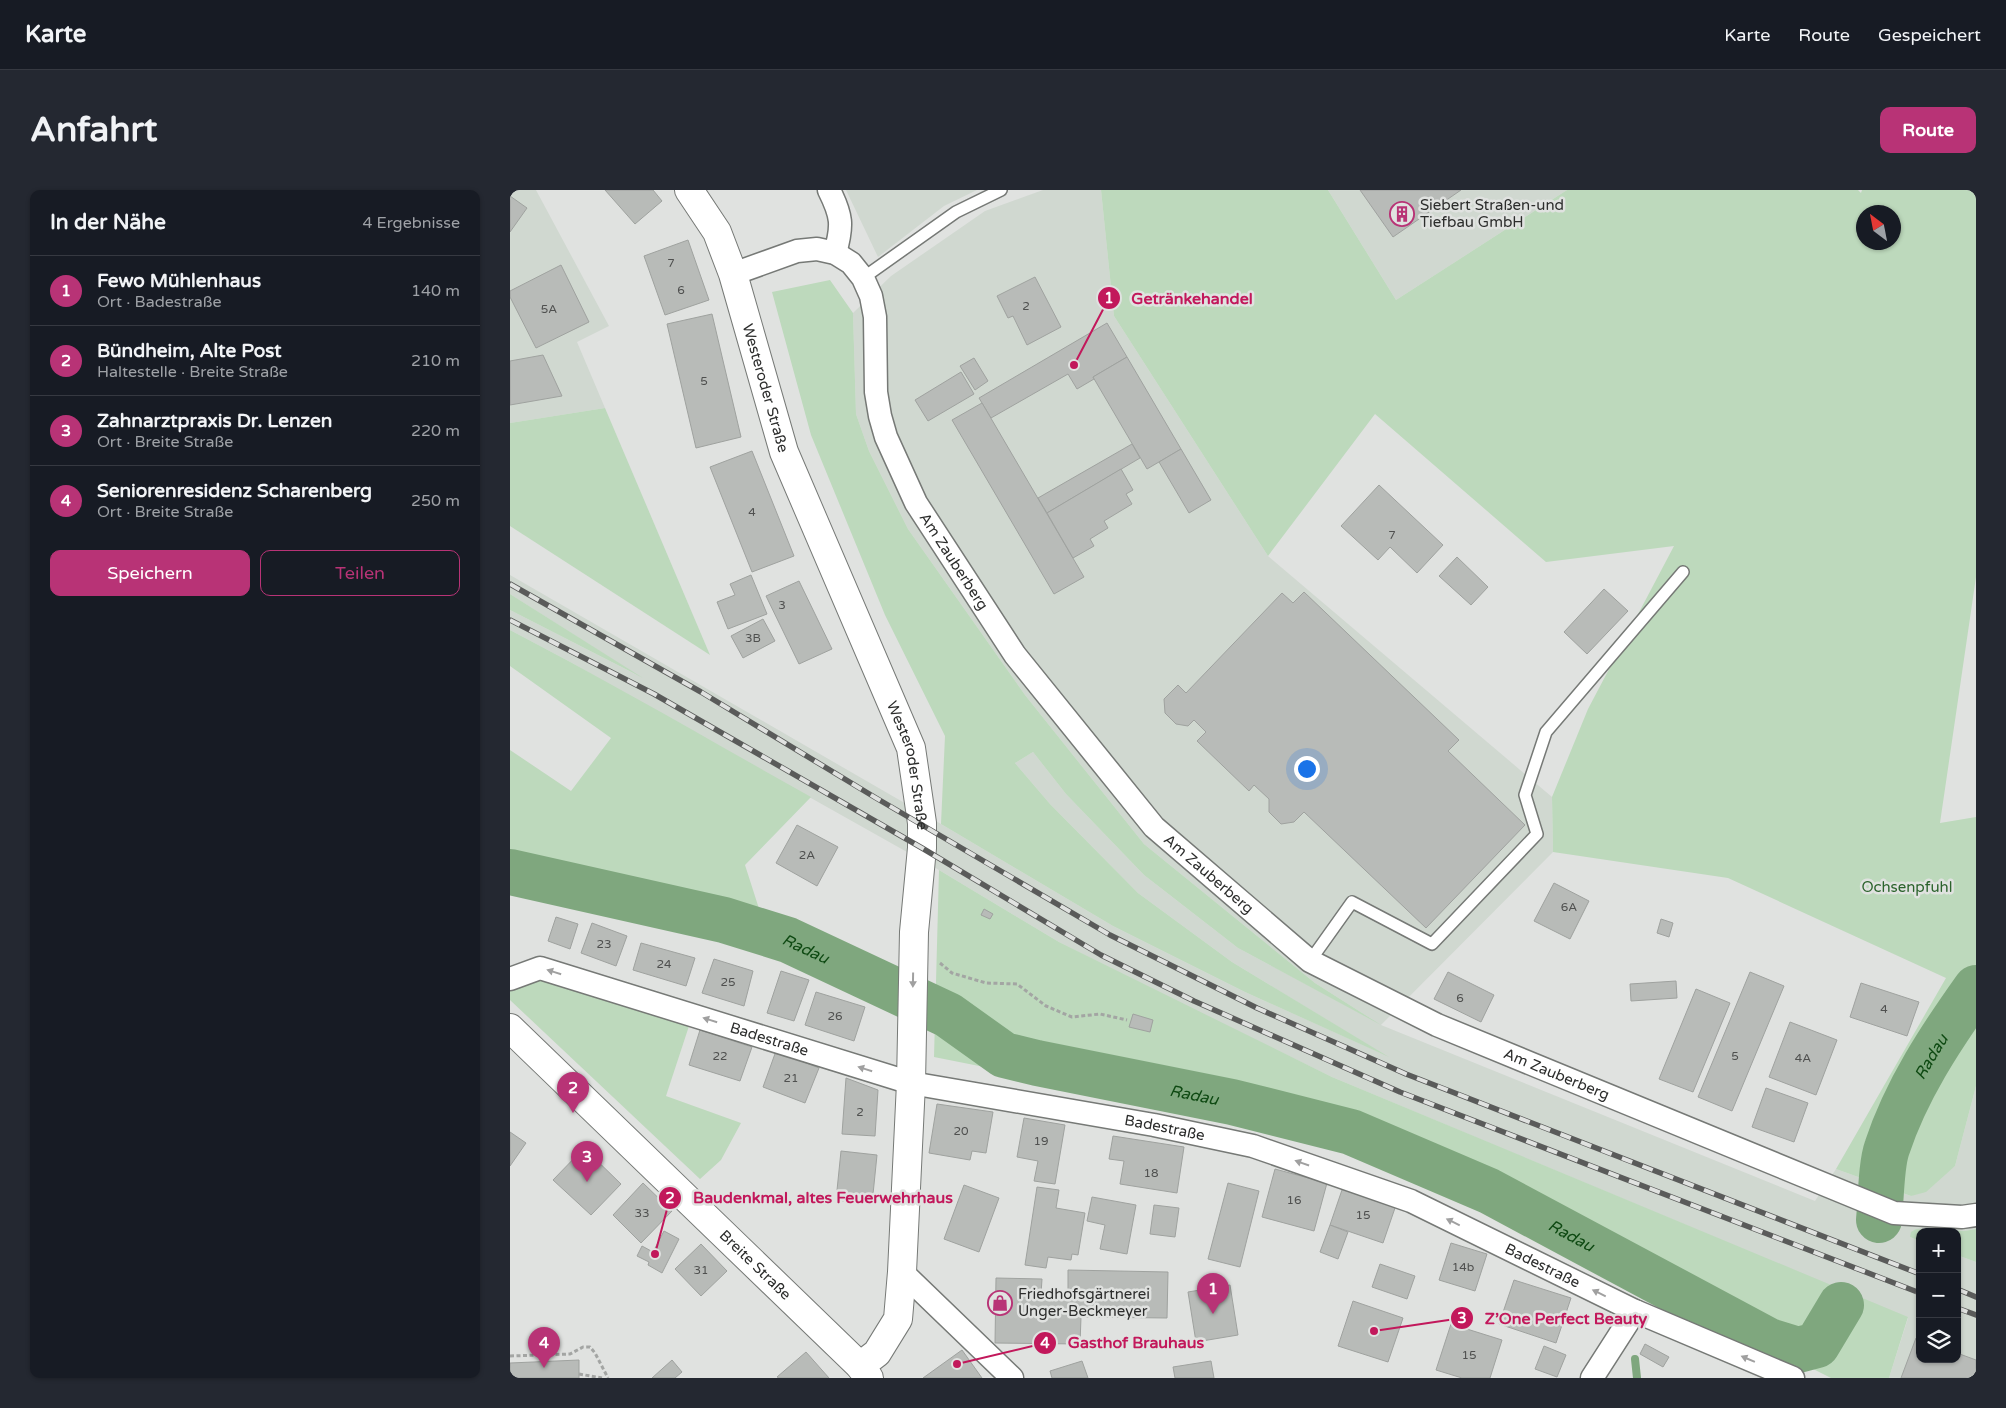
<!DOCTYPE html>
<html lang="de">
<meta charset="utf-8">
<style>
body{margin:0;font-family:"Varela Round",sans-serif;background:#242831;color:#f1f3f6}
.controls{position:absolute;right:15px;bottom:15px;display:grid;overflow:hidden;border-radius:10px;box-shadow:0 1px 4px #0004}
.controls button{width:45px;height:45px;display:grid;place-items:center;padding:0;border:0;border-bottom:1px solid #363941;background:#171b24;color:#f1f3f6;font:25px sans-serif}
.compass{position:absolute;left:1346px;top:15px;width:45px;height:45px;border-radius:50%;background:#171b24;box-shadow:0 1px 4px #0004;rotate:328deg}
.you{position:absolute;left:796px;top:578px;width:18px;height:18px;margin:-12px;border:4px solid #fff;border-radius:50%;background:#1a73e8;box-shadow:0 0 0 8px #1a73e833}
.badge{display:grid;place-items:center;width:32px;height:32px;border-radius:50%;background:#b83376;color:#fff;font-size:16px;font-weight:700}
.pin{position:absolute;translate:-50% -41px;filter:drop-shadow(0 1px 2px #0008)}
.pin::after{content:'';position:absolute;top:26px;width:18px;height:15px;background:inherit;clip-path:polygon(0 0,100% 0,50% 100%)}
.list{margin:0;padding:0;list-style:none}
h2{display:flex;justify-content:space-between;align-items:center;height:65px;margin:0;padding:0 20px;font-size:21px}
h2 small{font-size:16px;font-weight:400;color:#9ea1a6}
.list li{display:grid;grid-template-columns:32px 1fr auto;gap:15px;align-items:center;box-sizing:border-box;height:70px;padding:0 20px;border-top:1px solid #363941}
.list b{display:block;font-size:19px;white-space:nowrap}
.list p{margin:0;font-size:16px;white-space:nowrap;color:#9ea1a6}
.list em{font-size:16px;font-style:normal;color:#9ea1a6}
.actions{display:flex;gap:10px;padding:15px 20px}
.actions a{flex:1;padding:11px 0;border:1px solid #b83376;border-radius:10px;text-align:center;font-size:18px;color:#b83376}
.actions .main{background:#b83376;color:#fff}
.icon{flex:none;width:28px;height:28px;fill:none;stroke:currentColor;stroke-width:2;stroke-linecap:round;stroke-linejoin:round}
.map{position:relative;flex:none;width:1466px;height:1188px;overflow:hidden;border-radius:10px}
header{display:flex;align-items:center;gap:30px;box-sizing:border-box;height:70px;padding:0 25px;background:#171b24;border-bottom:1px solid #363941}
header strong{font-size:24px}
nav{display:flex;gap:28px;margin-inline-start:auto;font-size:18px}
.intro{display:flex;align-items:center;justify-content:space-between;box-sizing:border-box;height:120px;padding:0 30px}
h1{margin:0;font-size:35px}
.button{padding:12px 22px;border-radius:10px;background:#b83376;color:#fff;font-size:18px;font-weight:700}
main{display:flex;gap:30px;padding:0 30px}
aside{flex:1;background:#171b24;border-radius:10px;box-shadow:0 1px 4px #0004}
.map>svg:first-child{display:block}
.built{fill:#d0d8d0}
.green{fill:#bdd9bc;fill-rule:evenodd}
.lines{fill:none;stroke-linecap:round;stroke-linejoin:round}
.stream{stroke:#7fa77e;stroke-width:8}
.river{stroke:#7fa77e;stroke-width:46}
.building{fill:#b8bbb8;stroke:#9fa29f}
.service-casing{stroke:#767976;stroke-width:14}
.minor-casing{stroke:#767976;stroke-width:25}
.tertiary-casing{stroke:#767976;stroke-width:30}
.path{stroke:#a3a5a3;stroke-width:3;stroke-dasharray:4 2.5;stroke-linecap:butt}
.service{stroke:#fff;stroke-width:11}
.minor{stroke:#fff;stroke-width:22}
.tertiary{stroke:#fff;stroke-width:28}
.rail-casing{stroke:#5a5b5a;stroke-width:5.5}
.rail{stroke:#e0e2e0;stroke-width:4;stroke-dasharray:11;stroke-linecap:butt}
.oneway{fill:#a0a0a0}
.labels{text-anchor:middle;stroke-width:5;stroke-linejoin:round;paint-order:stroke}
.number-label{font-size:12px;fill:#4f504f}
.poi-label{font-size:15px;fill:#2c2d2c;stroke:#e0e2e0;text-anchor:start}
.street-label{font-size:15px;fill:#2c2d2c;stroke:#e0e2e0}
.park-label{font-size:15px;fill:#2b632c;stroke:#e0e2e0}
.water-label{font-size:16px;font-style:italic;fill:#0e4912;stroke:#e0e2e0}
.leader{fill:none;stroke:#c2185b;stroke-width:2}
.callout-dot{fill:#c2185b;stroke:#e0e2e0;stroke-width:2}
.mark-label{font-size:15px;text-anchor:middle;font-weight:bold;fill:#fff}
.callout-label{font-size:16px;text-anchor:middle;font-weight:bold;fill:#c2185b;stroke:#e0e2e0;stroke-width:5;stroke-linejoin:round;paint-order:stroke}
</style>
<header>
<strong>Karte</strong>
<nav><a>Karte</a><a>Route</a><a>Gespeichert</a></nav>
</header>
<div class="intro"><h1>Anfahrt</h1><a class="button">Route</a></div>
<main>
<aside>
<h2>In der Nähe<small>4 Ergebnisse</small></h2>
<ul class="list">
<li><span class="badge">1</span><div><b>Fewo Mühlenhaus</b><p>Ort · Badestraße</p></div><em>140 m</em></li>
<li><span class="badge">2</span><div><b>Bündheim, Alte Post</b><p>Haltestelle · Breite Straße</p></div><em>210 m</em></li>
<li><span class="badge">3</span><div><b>Zahnarztpraxis Dr. Lenzen</b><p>Ort · Breite Straße</p></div><em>220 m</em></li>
<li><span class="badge">4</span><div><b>Seniorenresidenz Scharenberg</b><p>Ort · Breite Straße</p></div><em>250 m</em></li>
</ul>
<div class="actions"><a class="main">Speichern</a><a>Teilen</a></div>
</aside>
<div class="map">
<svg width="1466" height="1188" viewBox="0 0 1466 1188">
<rect width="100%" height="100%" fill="#e0e2e0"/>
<g class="built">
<polygon points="0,0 26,0 99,136 67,152 95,218 0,233"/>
<polygon points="336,0 467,0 434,16 368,67"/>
<polygon points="533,0 591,0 604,126 758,366 1042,607 1043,662 871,835 1305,1011 1326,979 1401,1006 1445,976 1466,896 1466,1039 1454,1041 1406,1039 1400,1047 1410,1051 1410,1169 1447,1169 1447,1065 1466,1072 1466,1188 1379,1188 1398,1128 822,887 678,817 549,752 429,680 107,499 64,474 0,440 0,420 127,485 0,404 0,385 431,634 603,736 735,802 873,864 722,772 628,703 540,614 505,573 523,562 556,604 634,685 728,758 863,830 805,793 634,654 515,505 398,339 359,261 346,224 343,123 381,86 475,21"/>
<polygon points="818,0 1057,0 886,110"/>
</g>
<g class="green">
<path d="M 591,0 L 818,0 L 886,110 L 1057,0 L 1348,0 L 1351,3 L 1352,0 L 1466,0 L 1466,387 L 1430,633 L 1466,627 L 1466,896 L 1445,976 L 1416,1002 L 1401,1006 L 1326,979 L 1436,788 L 1218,688 L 1043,662 L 1042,607 L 1078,519 L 1164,356 L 1036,372 L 865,224 L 758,366 L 604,126 ZM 1354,22 L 1384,22 L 1384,52 L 1354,52 Z"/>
<polygon points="320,90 343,123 346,224 359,261 398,339 515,505 634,654 805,793 871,835 728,758 634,685 556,604 523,562 505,573 540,614 628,703 722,772 879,867 735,802 603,736 431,634 435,546 375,425 301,245 262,102"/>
<polygon points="95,218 200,465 0,336 0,233"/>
<polygon points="0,404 133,488 0,420"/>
<path d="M 0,440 C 102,493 201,551 301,607 L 235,675 L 252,728 L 0,671 L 0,560 L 61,601 L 101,548 L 0,476 Z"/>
<polygon points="429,680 549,752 822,887 1398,1127 1379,1188 1321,1188 935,994 787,939 424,867"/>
<polygon points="29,788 179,836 156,906 231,933 211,970 190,989 0,810 0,798"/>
<polygon points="1406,1039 1454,1041 1466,1039 1466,1072 1447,1065 1447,1042 1410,1042 1410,1051 1400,1047 1401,1042"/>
</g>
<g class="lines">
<polyline class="stream" points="1125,1169 1127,1188"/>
<g class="river">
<path id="s1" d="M 0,682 L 214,730 L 278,750 L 438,825 L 494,865 L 527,873 L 722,912 L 841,942 L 979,1001 L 1259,1151 L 1288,1160 L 1307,1155 L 1331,1115"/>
<path id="s2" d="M 1369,1030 C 1371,1010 1371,975 1377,958 C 1396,900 1431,847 1466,798"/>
</g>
</g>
<g class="building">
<polygon points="95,0 143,0 152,11 125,34"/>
<polygon points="850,0 951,0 883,47"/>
<polygon points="0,6 17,18 0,42"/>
<polygon points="178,50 199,110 155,125 134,66"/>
<polygon points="51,75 79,132 26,158 0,107 0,101"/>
<polygon points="525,87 551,137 517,155 503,126 498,128 487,106"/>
<polygon points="202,124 231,247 186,258 157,134"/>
<polygon points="597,133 617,167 583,187 584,189 567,199 558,184 481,228 469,208"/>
<polygon points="33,165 52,206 0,215 0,171"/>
<polygon points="617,167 671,259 637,279 583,187"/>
<polygon points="464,168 478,191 465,200 450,176"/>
<polygon points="451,182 464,204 418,231 405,210"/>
<polygon points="472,213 574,387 544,404 442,230"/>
<polygon points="622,254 630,268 537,323 528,308"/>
<polygon points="671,259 701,310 679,323 649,272"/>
<polygon points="242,261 284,366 242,382 200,277"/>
<polygon points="611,279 623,300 616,304 622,314 594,331 598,338 580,349 584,356 563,368 537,323"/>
<polygon points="869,295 933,355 907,383 880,357 868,370 831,336"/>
<polygon points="947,367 978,397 961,415 929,386"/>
<polygon points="241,385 257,424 218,439 207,412 225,405 220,394"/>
<polygon points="289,391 322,459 289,474 256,406"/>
<polygon points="1094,399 1118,421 1077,464 1054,442"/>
<polygon points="794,402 949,550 938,561 1015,635 916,738 794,622 784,632 771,634 759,622 759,609 744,595 739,601 687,551 696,542 684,530 678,536 666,534 655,523 654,509 668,495 676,503 772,403 783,413"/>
<polygon points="253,429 265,451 233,468 221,446"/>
<polygon points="287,635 328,657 307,696 266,673"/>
<polygon points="1044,693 1079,711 1060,749 1024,731"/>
<polygon points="474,719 483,724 480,729 471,725"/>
<polygon points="46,727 68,734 60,759 38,751"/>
<polygon points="1151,729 1163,733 1159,747 1147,743"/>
<polygon points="82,733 117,746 106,776 71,763"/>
<polygon points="131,753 185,768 176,796 123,780"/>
<polygon points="204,769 243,781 234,816 192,803"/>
<polygon points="271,781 299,790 284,831 257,823"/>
<polygon points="938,782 984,805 971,832 924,809"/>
<polygon points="1240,782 1274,796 1222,921 1188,907"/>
<polygon points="1166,791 1167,808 1121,811 1120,794"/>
<polygon points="1351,793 1409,812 1397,846 1340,827"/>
<polygon points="1186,799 1220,813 1183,902 1149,889"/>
<polygon points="306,802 355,817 344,851 295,835"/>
<polygon points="623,824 643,830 640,842 619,837"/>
<polygon points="1280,832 1327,850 1306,905 1259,887"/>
<polygon points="190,840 242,857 230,891 179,875"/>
<polygon points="266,861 309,878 295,913 253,897"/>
<polygon points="336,888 368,900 365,946 332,944"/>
<polygon points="1256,898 1298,913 1284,952 1242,937"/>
<polygon points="427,914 483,922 476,963 462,961 460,970 419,963"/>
<polygon points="514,928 555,935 545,994 524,991 528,971 507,967"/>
<polygon points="0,942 16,953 0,976"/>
<polygon points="603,946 674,957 667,1003 610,994 614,971 599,969"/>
<polygon points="74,958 111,994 81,1025 43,990"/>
<polygon points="331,961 367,965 362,1014 326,1010"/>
<polygon points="765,979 817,993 804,1041 752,1027"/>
<polygon points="133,993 162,1021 131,1053 103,1025"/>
<polygon points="718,993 749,1001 730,1077 698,1069"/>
<polygon points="454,995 489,1008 469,1062 434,1049"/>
<polygon points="527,997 549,1000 546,1018 575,1023 568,1065 562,1064 561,1070 538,1067 536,1078 515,1075"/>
<polygon points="833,997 886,1015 873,1053 820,1035"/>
<polygon points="582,1007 626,1015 617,1064 590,1059 595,1035 577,1031"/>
<polygon points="644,1015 669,1018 665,1047 640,1044"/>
<polygon points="820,1035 838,1042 828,1069 810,1062"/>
<polygon points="154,1041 169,1049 152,1083 138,1075 139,1072 127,1066 132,1056 143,1062"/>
<polygon points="941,1053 977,1064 965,1101 929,1090"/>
<polygon points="191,1054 217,1081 191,1106 165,1079"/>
<polygon points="870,1074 905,1086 897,1109 862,1097"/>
<polygon points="558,1080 658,1082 657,1128 571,1127 570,1154 485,1153 486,1088 532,1089 531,1104 558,1105"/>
<polygon points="1004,1090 1061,1108 1046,1153 989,1134"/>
<polygon points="720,1095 728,1145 686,1152 678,1102"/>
<polygon points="843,1111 893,1128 878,1172 828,1156"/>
<polygon points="941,1134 992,1150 980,1188 952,1188 926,1180"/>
<polygon points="1406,1148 1410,1149 1410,1169 1447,1169 1447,1163 1466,1170 1466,1188 1391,1188"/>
<polygon points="1135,1154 1159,1167 1153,1177 1130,1164"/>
<polygon points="1034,1156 1056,1165 1047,1187 1025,1179"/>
<polygon points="452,1160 472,1188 413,1188"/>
<polygon points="296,1162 319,1188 269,1188 267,1187"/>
<polygon points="69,1170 69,1188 0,1188 0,1173"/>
<polygon points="162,1170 172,1182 165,1188 142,1188"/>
<polygon points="572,1171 578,1188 542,1188 540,1181"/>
<polygon points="701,1171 704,1188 665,1188 663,1177"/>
</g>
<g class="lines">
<defs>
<g id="service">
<polyline points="353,88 446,22 491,0"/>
<polyline points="800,771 842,712 922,754 1027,644 1015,605 1036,542 1173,382"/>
</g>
<g id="minor">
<path d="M 319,0 C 332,26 333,35 325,63"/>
<path id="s3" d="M 223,84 L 287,61 L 307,59 L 325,63 L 341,73 L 353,88 L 361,106 L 365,127 L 366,202 L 370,226 L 376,247 L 406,313 L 505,465 L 644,637 L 800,771 L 927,835 L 1384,1023 L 1452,1027 L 1466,1025"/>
<path id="s4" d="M 0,789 L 30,778 L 401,893 L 644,935 L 743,956 L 901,1011 L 1125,1121 L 1283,1188"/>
<polyline points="392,1082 502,1188"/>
<polyline points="1082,1188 1125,1121"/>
</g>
<g id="tertiary">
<path id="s5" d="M 179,0 L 207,42 L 223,84 L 274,262 L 401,558 L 412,633 L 412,658 L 404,742 L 401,893 L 392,1082 L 388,1129 L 367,1163 L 350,1176"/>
<path id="s6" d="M 0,838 L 350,1176 L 359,1188"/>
</g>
</defs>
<use href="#service" class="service-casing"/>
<use href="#minor" class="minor-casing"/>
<use href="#tertiary" class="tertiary-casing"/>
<g class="path">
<polyline points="430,773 442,783 476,793 507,794 536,816 562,827 590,824 617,830"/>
<polyline points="0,1166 60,1164 73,1157 80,1157 85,1163 98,1188"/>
<polyline points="69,1184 92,1188"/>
</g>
<use href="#service" class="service"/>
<use href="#minor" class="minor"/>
<use href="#tertiary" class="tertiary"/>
<defs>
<g id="rail">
<polyline points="0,394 191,502 366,608 600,745 747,818 896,884 1410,1084"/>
<polyline points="0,430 144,504 412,658 591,765 684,811 890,902 1410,1103"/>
<polyline points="1447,1099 1466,1107"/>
<polyline points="1447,1118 1466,1125"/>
</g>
</defs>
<use href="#rail" class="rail-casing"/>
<use href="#rail" class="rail"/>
</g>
<defs><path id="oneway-solid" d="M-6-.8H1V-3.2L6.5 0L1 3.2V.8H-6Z" transform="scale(1.25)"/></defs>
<g class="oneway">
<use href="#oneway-solid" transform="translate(44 782) rotate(-163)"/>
<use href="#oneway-solid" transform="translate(403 790) rotate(91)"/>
<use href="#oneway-solid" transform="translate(200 830) rotate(-163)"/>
<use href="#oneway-solid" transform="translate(355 879) rotate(-163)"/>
<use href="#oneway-solid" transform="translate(792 973) rotate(-161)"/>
<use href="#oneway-solid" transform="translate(943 1032) rotate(-154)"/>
<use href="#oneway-solid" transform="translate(1089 1103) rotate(-154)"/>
<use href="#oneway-solid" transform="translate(1238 1169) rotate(-157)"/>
</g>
<defs>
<symbol id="building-ring" viewBox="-11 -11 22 22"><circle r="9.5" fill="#e0e2e0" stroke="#b83376" stroke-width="1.5"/><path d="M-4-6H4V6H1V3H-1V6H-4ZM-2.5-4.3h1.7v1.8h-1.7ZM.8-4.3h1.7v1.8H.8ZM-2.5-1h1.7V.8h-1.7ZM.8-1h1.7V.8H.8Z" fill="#b83376"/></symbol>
<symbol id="shop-ring" viewBox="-11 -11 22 22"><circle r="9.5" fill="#e0e2e0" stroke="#b83376" stroke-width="1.5"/><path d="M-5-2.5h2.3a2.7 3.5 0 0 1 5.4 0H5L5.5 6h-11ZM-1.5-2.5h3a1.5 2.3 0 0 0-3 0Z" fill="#b83376"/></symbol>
</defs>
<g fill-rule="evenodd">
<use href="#building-ring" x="878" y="10" width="28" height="28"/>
<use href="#shop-ring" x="476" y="1099" width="28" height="28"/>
</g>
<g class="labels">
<g class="number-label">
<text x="161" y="77">7</text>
<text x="171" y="104">6</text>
<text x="516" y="120">2</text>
<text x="39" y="123">5A</text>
<text x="194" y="195">5</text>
<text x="242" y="326">4</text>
<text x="882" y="349">7</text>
<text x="272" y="419">3</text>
<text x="243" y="452">3B</text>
<text x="297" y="669">2A</text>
<text x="1059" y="721">6A</text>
<text x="94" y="758">23</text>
<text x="154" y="778">24</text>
<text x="218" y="796">25</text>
<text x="950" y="812">6</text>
<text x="1374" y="823">4</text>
<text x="325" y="830">26</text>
<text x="210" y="870">22</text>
<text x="1225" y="870">5</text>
<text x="1293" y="872">4A</text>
<text x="281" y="892">21</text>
<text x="350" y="926">2</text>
<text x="451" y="945">20</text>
<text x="531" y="955">19</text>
<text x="641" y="987">18</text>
<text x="784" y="1014">16</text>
<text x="132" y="1027">33</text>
<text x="853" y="1029">15</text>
<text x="953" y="1081">14b</text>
<text x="191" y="1084">31</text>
<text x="959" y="1169">15</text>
</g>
<g class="poi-label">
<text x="910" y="20">Siebert Straßen-und<tspan x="910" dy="17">Tiefbau GmbH</tspan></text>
<text x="508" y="1109">Friedhofsgärtnerei<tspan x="508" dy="17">Unger-Beckmeyer</tspan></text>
</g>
<g class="street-label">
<text dy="5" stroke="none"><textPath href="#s5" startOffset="214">Westeroder Straße</textPath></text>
<text dy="5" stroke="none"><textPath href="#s3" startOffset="449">Am Zauberberg</textPath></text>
<text dy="5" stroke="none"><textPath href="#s5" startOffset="619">Westeroder Straße</textPath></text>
<text dy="5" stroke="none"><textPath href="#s3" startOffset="854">Am Zauberberg</textPath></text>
<text dy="5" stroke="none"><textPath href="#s4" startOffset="272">Badestraße</textPath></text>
<text dy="5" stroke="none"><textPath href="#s3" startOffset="1259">Am Zauberberg</textPath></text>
<text dy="5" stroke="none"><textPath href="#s4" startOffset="678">Badestraße</textPath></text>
<text dy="5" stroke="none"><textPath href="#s6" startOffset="341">Breite Straße</textPath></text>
<text dy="5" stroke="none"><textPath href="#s4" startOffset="1082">Badestraße</textPath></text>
</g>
<g class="park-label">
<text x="1397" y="702">Ochsenpfuhl</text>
</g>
<g class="water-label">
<text dy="6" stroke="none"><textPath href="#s1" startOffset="306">Radau</textPath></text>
<text dy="6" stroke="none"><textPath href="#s2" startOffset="174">Radau</textPath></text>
<text dy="6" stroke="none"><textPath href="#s1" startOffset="726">Radau</textPath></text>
<text dy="6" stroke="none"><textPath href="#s1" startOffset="1131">Radau</textPath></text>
</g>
</g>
<path class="leader" d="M564 175L599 108M145 1064L160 1008M864 1141L952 1128M447 1174L535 1153"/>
<g class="callout-dot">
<circle cx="564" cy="175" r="5"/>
<circle cx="145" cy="1064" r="5"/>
<circle cx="864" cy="1141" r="5"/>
<circle cx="447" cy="1174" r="5"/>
<circle cx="599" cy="108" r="12"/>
<circle cx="160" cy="1008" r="12"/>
<circle cx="952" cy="1128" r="12"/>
<circle cx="535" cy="1153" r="12"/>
</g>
<g class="mark-label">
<text x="599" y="113">1</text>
<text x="160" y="1013">2</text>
<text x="952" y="1133">3</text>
<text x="535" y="1158">4</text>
</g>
<g class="callout-label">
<text x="682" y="114">Getränkehandel</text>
<text x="313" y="1013">Baudenkmal, altes Feuerwehrhaus</text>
<text x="1056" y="1134">Z’One Perfect Beauty</text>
<text x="626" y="1158">Gasthof Brauhaus</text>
</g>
</svg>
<div class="controls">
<button>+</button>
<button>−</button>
<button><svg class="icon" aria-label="layers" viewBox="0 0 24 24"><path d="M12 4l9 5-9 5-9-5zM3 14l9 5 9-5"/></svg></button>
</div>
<svg class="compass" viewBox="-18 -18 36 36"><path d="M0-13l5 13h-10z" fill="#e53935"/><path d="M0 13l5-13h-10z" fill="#9ea1a6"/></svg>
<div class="you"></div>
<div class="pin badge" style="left:703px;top:1124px">1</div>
<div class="pin badge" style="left:63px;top:923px">2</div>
<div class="pin badge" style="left:77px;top:992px">3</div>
<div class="pin badge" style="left:34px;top:1178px">4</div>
</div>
</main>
